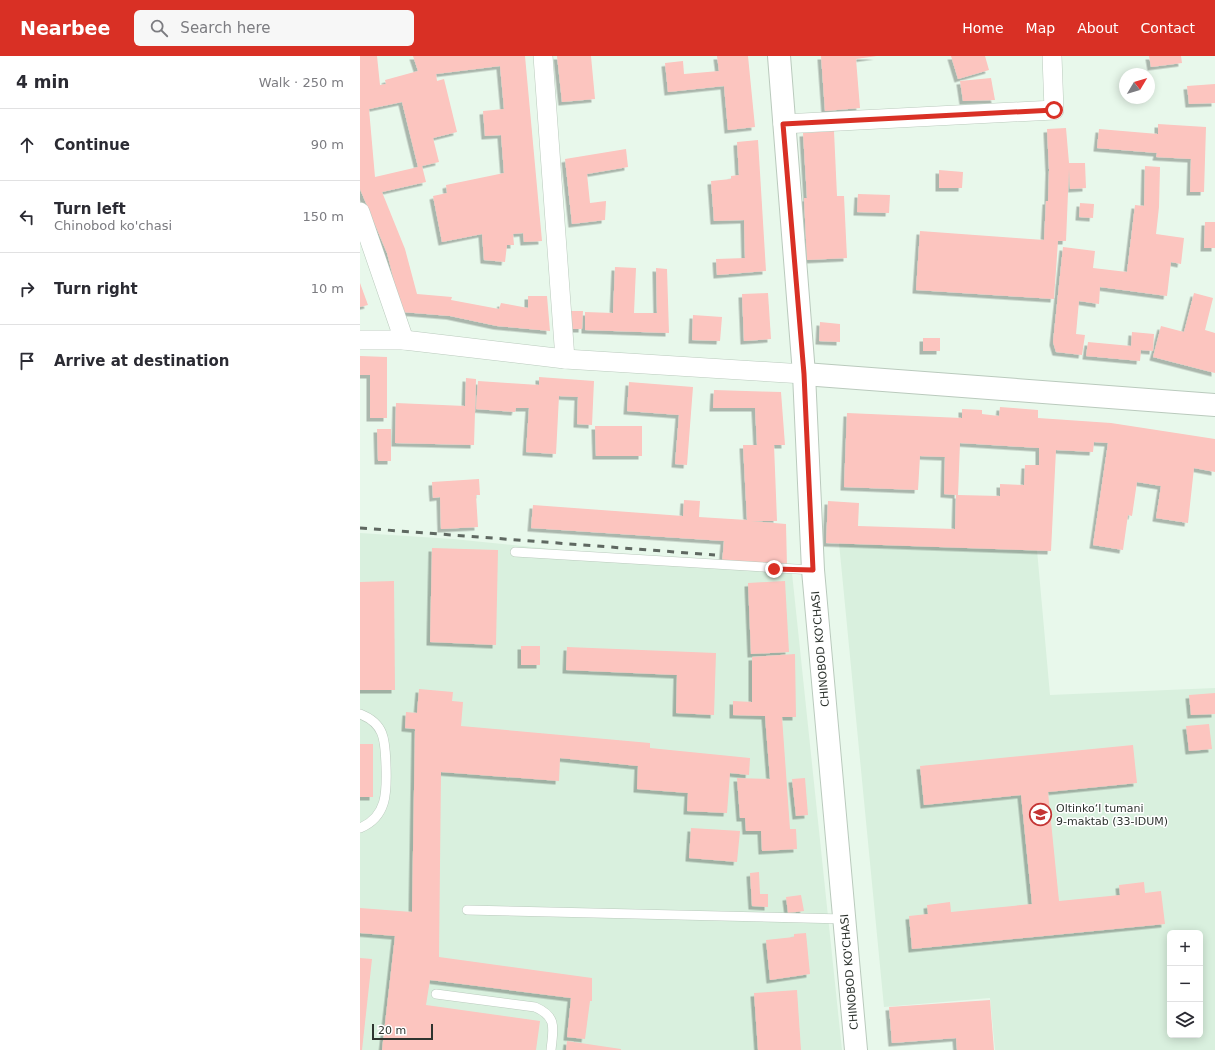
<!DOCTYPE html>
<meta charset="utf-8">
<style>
body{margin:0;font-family:"DejaVu Sans",sans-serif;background:#f7f7f7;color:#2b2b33}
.controls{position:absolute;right:12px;bottom:12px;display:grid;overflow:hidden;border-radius:6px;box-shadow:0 2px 10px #0003}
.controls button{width:36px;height:36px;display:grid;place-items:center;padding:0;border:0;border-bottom:1px solid #e1e1e2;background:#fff;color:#2b2b33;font:20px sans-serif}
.compass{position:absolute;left:759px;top:12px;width:36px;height:36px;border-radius:50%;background:#fff;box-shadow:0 2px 10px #0003;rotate:52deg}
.scale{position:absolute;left:12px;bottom:10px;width:61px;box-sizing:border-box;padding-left:4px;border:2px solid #2e342f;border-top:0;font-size:11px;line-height:14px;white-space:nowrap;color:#2e342f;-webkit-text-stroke:3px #fff;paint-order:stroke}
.stop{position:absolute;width:12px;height:12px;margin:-9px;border:3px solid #d93025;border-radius:50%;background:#fff}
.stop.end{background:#d93025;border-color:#fff;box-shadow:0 1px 4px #0008}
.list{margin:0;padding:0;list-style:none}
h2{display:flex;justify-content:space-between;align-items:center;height:52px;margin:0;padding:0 16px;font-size:17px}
h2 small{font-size:13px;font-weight:400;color:#7c7c81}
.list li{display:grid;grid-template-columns:26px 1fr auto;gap:12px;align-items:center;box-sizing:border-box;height:72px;padding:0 16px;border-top:1px solid #e1e1e2}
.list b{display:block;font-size:15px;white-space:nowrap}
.list p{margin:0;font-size:13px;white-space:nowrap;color:#7c7c81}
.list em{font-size:13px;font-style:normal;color:#7c7c81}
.icon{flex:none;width:22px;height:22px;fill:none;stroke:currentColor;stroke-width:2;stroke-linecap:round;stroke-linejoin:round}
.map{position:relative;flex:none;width:855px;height:994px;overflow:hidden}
header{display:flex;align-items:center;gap:24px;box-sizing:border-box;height:56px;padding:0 20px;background:#d93025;color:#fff}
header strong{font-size:19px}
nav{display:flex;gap:22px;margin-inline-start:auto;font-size:14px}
.search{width:280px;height:36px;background:#f7f7f7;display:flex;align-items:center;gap:10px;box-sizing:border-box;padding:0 14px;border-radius:6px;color:#7c7c81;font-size:15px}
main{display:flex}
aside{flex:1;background:#fff}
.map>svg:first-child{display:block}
.built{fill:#d9f0de;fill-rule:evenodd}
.building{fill:#fcc5bf;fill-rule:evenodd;filter:url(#shadow)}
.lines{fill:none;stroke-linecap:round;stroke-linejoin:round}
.service-casing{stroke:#bacabd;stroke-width:10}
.minor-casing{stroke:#bacabd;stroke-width:20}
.tertiary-casing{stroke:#bacabd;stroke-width:24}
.service{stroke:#fff;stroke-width:9}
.minor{stroke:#fff;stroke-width:19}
.tertiary{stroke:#fff;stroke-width:22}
.rail{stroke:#5f6861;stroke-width:3;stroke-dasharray:7 7;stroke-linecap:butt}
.route{stroke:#d93025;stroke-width:5}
.labels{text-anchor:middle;stroke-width:3;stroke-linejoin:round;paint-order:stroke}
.street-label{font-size:11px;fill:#2e342f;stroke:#fff}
.poi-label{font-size:11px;fill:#2e342f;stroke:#fff;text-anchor:start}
</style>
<header>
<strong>Nearbee</strong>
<div class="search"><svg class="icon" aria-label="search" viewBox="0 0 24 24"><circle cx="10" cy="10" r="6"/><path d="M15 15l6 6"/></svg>Search here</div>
<nav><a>Home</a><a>Map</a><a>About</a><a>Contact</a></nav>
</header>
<main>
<aside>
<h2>4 min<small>Walk · 250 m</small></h2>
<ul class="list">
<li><svg class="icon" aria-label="ahead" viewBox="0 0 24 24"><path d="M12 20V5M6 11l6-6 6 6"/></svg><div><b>Continue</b></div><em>90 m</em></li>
<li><svg class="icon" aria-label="left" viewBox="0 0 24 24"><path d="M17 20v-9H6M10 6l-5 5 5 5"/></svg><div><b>Turn left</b><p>Chinobod ko'chasi</p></div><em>150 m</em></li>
<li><svg class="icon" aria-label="right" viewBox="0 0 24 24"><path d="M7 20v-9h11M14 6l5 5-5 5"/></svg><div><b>Turn right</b></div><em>10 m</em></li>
<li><svg class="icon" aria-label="arrive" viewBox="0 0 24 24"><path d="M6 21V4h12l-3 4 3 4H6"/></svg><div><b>Arrive at destination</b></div></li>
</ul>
</aside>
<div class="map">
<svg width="855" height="994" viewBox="0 0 855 994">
<defs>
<filter id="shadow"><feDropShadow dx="-3.5" dy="3.5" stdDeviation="0" flood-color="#0004"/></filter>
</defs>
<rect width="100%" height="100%" fill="#e8f8eb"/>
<g class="built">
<polygon points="0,477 93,483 432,517 482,994 0,994"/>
<path d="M 479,487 L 677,494 L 690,639 L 855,632 L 855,994 L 635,994 L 630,942 L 524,951 ZM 810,877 L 840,877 L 840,979 L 810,979 Z"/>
</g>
<g class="building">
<path d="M 0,0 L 17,0 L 20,29 L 26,28 L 25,24 L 58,15 L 53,0 L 165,0 L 182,185 L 164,186 L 163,177 L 153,178 L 154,189 L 147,189 L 145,206 L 124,204 L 122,178 L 82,186 L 73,140 L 87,137 L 86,129 L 144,117 L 141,79 L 125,80 L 123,55 L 144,53 L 140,10 L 76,18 L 77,25 L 84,23 L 97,76 L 73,82 L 79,106 L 62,110 L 66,126 L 22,136 L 45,193 L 57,238 L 92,241 L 91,244 L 139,253 L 141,247 L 168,252 L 168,240 L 187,240 L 190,275 L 137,270 L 90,260 L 42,256 L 27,197 L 0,133 ZM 42,46 L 58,111 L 15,121 L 9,53 Z"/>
<polygon points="197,0 231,0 235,43 202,46"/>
<polygon points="357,0 388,0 395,71 368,74 364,30 308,36 305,7 323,5 324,18 359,15"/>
<polygon points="461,0 517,0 496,3 500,52 465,55"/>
<polygon points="591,0 625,0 629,14 598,23"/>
<polygon points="789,0 821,0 822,7 791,11"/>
<polygon points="631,22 635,44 603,45 600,25"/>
<polygon points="855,28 855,47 829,48 827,30"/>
<polygon points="798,68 846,71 844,136 830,136 831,103 796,101 797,97 737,92 739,73 798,78"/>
<polygon points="706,72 709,107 725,107 726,132 710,133 709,113 706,185 698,185 694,243 556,234 560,175 684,184 686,145 688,145 689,114 687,73"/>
<polygon points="474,75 477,140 484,140 487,202 447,204 444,142 447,142 443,77"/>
<polygon points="398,84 406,215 357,219 356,203 385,202 384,164 354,165 351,125 371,123 371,120 379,119 377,86"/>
<polygon points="266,93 268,111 227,118 230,147 246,145 245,164 212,168 205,103"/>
<polygon points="785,110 800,111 799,151 796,178 824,182 821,208 811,206 807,240 740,231 739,248 719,245 716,278 725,279 722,299 696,296 693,286 703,191 735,195 733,212 767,216 775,149 784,150"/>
<polygon points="579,114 603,116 602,132 579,132"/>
<polygon points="498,138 530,139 529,157 497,156"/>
<polygon points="720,147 734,148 733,162 719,161"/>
<polygon points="845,166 855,166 855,192 844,192"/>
<polygon points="255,211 276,212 274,257 297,257 296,212 307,213 309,277 225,274 225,256 253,257"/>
<polygon points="0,227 8,249 0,251"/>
<polygon points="408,237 411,283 384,285 382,238"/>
<polygon points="834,237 853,242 845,274 855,277 855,317 793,301 801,270 824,276"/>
<polygon points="210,255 223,255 222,273 209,273"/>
<polygon points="333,259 362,261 360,285 332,284"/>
<polygon points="460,266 480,268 480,286 459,285"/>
<polygon points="772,276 794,278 793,295 781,294 780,305 726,300 728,286 771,290"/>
<rect x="563" y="282" width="17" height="13"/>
<polygon points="0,300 27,301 27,362 10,362 10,319 0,319"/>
<polygon points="179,321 234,325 232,369 217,368 218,341 199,340 196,398 166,396 169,352 156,352 155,356 116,353 118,325 179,329"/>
<polygon points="106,322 116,323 114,389 35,387 36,347 105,350"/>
<polygon points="269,326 333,331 327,409 315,408 319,359 267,355"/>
<polygon points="354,334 421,336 425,389 414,389 417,465 391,465 426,468 427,511 362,507 364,485 171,472 173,449 323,460 324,444 340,445 339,461 387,464 383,389 397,389 395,352 353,352"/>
<path d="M 640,351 L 678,354 L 678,362 L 751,367 L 855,383 L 855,416 L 834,412 L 828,467 L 796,462 L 801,430 L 777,426 L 772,460 L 768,459 L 763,494 L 733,489 L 748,387 L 734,386 L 733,396 L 696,394 L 691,495 L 466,487 L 468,445 L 499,447 L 498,470 L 595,473 L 596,439 L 584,438 L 585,401 L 560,400 L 558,434 L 484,431 L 487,357 L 602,362 L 602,353 L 622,354 L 622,358 L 639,360 ZM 600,387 L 679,392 L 679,409 L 665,409 L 664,429 L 640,428 L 640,440 L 598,439 Z"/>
<polygon points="235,370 282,370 282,400 236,400"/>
<polygon points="17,373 31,373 31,405 18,405"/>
<polygon points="119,423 120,439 116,439 118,471 81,473 80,441 73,442 72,426"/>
<polygon points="72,492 138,494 136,589 70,586"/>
<polygon points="34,525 35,634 0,634 0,526"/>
<polygon points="425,525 429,596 391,598 388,527"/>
<rect x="161" y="590" width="19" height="19"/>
<polygon points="207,591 356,597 354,659 316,657 317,619 206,614"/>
<polygon points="435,598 436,661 422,661 430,773 436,773 437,793 402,795 401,775 386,775 385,762 380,762 377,722 410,723 405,660 373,659 373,645 392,646 392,601"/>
<polygon points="59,633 93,636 92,645 103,646 101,670 290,687 290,692 390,702 389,719 370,717 367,757 327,755 328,737 277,733 278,710 200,702 199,725 81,716 79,901 232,922 232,945 230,945 225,983 207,981 211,942 70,924 66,949 180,965 176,994 22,994 35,880 0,877 0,852 52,856 55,673 45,672 46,656 57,657"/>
<polygon points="855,637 855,658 831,659 829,639"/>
<polygon points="849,668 852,693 829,695 826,670"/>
<rect x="0" y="688" width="13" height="53"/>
<polygon points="773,689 777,727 688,736 699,845 760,839 759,829 784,826 785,837 801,835 805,868 552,893 549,860 568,858 567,849 590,846 591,856 672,848 661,739 564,749 560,710"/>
<polygon points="445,722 448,759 436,760 432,723"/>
<polygon points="331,772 380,775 377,806 329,802"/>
<polygon points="399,816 400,838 408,838 408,851 392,850 390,817"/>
<polygon points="441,839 444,855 428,857 426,841"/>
<polygon points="446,877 450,918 410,924 406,884 434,881 434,878"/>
<polygon points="0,902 12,903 2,994 0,994"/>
<polygon points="437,934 441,994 398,994 394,937"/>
<polygon points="630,944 634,994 597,994 596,982 532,987 529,951"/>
<polygon points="207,985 261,993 261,994 206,994"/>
</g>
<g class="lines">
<defs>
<g id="service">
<polyline points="155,496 453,514"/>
<path d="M 0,658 C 26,668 25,686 26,710 C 27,736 27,761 0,772"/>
<polyline points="107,854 484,863"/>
<path d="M 76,938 L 175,951 C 198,961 193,973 191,994"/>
</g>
<g id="minor">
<polyline points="183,0 205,303"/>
<polyline points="423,68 694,54 692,0"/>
<polyline points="0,156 44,284"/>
<polyline points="0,284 44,284 205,303 444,318"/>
</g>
<g id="tertiary">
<polyline points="419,0 444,318 453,514 496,994"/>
<polyline points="444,318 855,349"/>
</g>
</defs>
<use href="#service" class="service-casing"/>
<use href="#minor" class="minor-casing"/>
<use href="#tertiary" class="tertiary-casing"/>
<use href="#service" class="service"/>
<use href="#minor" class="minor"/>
<use href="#tertiary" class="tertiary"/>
<polyline class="rail" points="0,472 355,499"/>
</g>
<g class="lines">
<polyline class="route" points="414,513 453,514 444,318 423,68 694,54"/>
</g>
<defs>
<symbol id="school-ring" viewBox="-11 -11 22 22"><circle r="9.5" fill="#fff" stroke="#c43534" stroke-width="1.5"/><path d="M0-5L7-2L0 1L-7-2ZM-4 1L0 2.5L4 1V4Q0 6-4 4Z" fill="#c43534"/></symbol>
</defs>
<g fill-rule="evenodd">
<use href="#school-ring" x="668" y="746" width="25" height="25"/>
</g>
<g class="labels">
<g class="street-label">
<text transform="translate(460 593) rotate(-95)" y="4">CHINOBOD KO'CHASI</text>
<text transform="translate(489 916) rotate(-95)" y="4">CHINOBOD KO'CHASI</text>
</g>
<g class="poi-label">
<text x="696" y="756">Oltinko‘l tumani<tspan x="696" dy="13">9-maktab (33-IDUM)</tspan></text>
</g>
</g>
</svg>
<div class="controls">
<button>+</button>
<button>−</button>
<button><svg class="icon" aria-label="layers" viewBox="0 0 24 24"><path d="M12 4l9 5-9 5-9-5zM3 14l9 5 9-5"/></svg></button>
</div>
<svg class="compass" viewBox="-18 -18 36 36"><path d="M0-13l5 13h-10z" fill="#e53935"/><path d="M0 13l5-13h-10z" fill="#7c7c81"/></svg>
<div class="scale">20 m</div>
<div class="stop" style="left:694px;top:54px"></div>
<div class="stop end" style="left:414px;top:513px"></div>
</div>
</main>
